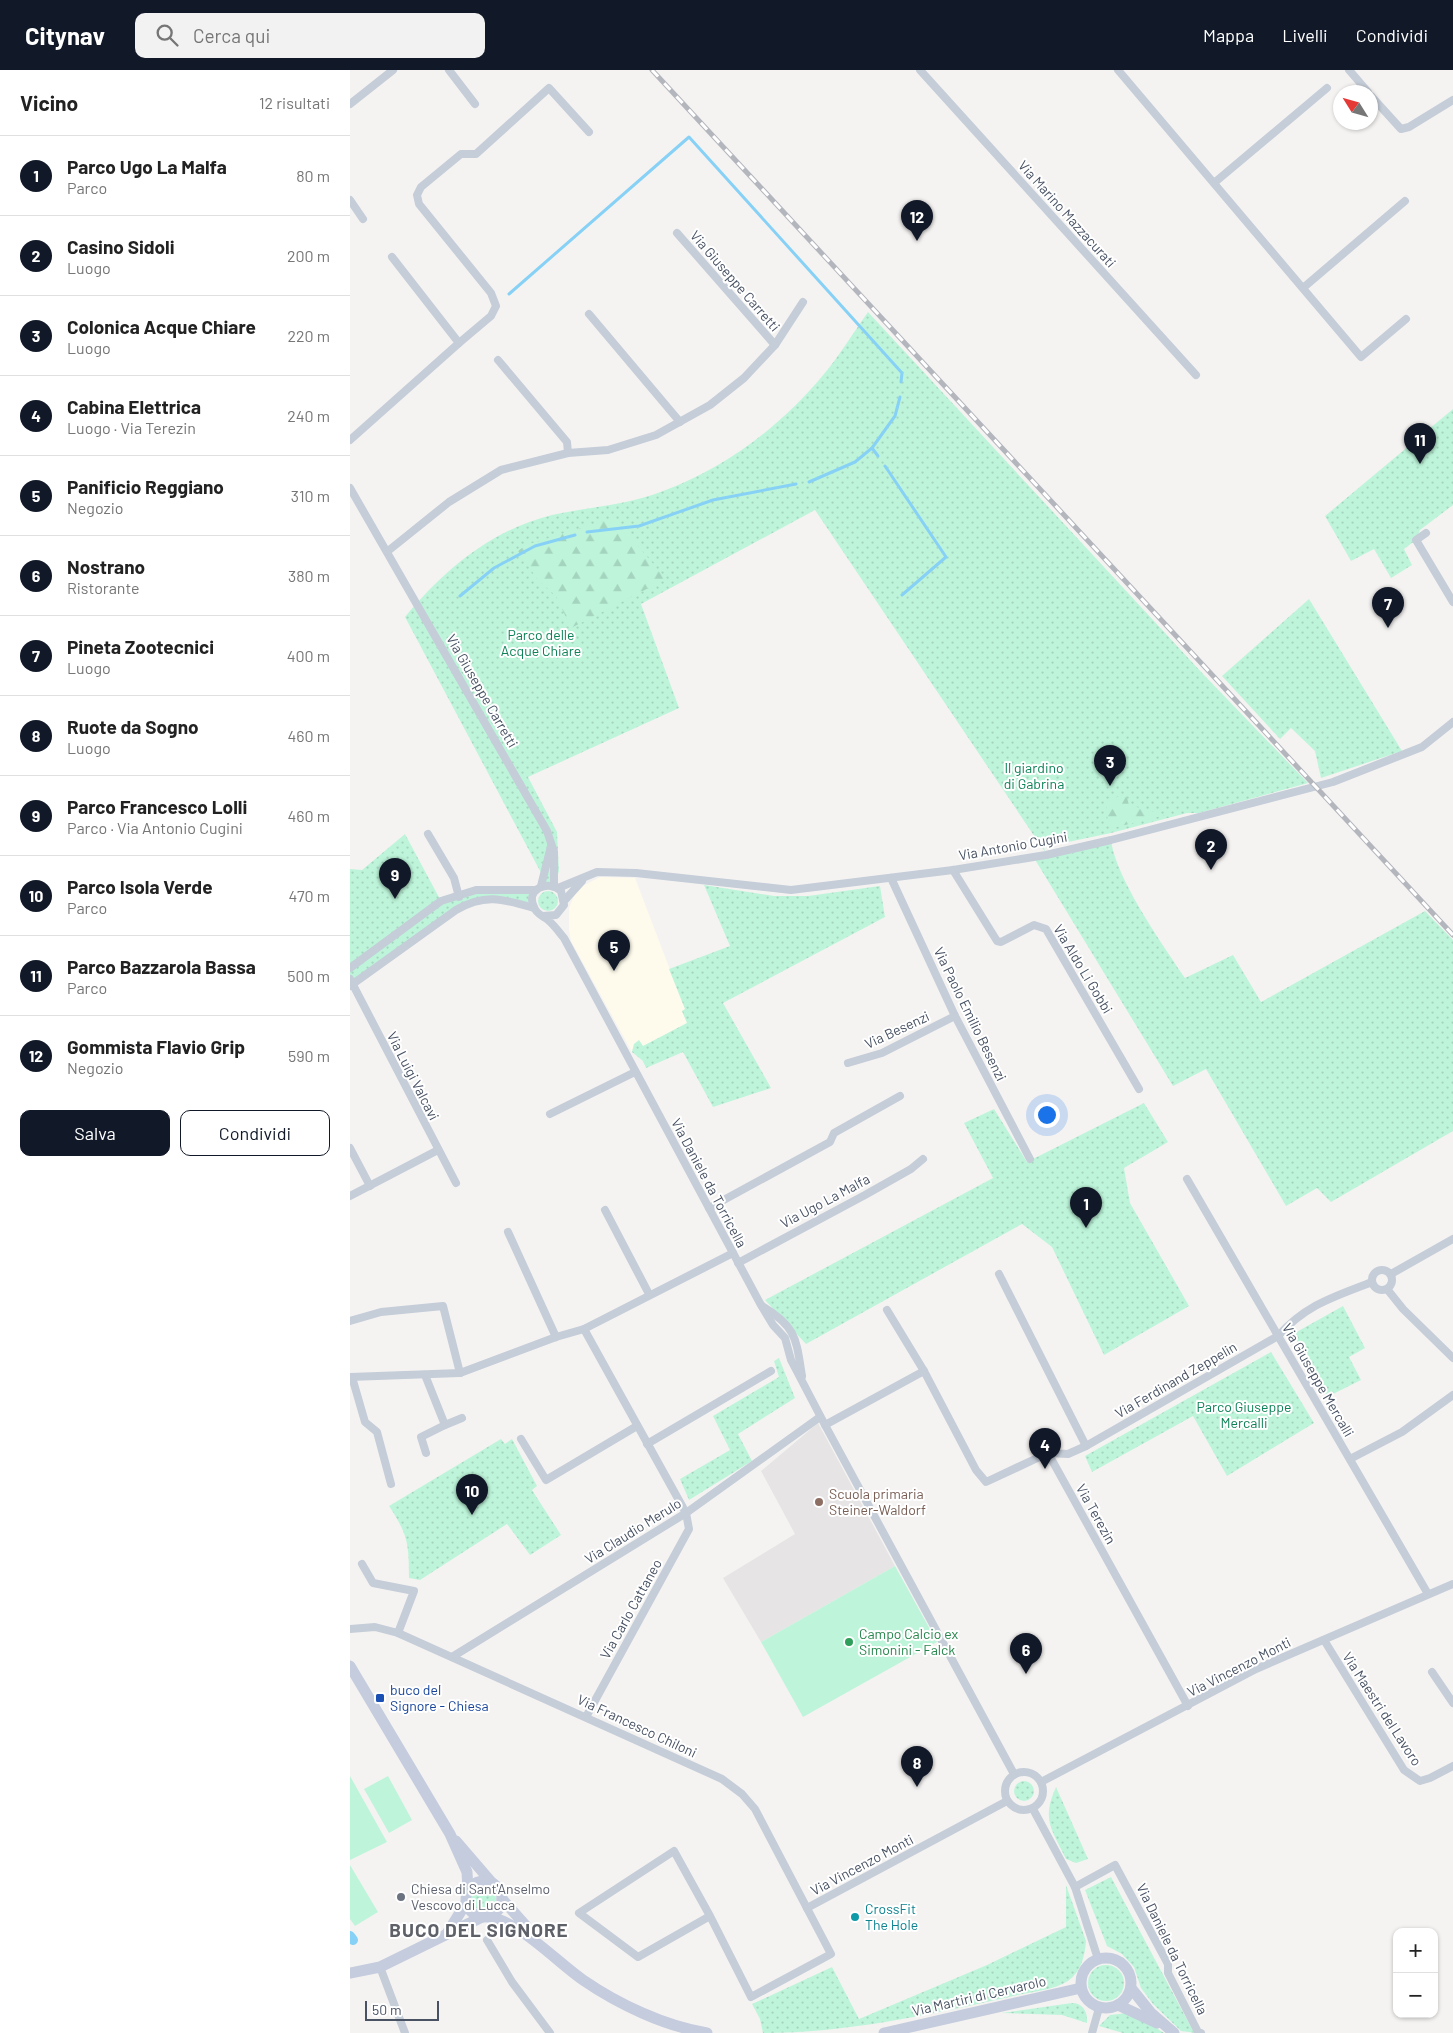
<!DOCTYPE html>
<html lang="it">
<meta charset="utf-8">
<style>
body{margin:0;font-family:Barlow,sans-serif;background:#f2f2f2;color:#222}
.controls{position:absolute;right:15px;bottom:15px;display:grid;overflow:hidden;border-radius:10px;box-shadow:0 1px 4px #0004}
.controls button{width:45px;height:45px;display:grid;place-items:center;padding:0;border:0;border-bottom:1px solid #e0e0e0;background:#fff;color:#222;font:25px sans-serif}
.compass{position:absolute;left:983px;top:15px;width:45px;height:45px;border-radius:50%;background:#fff;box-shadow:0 1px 4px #0004;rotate:307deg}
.scale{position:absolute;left:15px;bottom:12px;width:74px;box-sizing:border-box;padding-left:5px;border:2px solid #485263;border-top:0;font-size:14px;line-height:18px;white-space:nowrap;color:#485263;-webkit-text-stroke:4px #fff;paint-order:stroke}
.you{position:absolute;left:696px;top:1044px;width:18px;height:18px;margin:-12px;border:4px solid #fff;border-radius:50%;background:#1a73e8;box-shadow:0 0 0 8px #1a73e833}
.badge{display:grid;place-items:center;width:32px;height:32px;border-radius:50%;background:#111827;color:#fff;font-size:16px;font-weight:700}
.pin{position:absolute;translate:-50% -41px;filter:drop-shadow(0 1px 2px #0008)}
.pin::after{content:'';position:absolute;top:26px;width:18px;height:15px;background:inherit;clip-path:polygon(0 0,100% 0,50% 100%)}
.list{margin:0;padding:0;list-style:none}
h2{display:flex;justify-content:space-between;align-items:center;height:65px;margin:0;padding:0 20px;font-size:21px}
h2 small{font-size:16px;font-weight:400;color:#767676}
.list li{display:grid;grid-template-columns:32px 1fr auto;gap:15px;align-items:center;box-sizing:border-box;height:80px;padding:0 20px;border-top:1px solid #e0e0e0}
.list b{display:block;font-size:19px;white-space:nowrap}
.list p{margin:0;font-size:16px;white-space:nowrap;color:#767676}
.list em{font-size:16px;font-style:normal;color:#767676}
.actions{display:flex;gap:10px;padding:15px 20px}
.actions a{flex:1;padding:11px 0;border:1px solid #111827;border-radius:10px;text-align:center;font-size:18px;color:#111827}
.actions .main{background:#111827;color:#fff}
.icon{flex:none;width:28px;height:28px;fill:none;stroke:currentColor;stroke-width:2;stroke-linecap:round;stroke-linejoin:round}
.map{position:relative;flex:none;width:1103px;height:1963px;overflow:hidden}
header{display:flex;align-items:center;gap:30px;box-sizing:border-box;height:70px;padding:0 25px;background:#111827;color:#fff}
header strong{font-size:24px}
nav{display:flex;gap:28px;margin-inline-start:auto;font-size:18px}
.search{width:350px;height:45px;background:#f2f2f2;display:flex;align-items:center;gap:12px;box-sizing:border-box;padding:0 18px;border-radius:10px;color:#767676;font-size:19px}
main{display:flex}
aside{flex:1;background:#fff}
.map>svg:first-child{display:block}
.commercial{fill:#fefbed}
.education{fill:#e6e4e4}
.green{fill:url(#green-dots)}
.forest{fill:url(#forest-firs)}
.pitch{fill:#bef5da}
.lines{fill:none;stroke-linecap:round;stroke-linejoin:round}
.stream{stroke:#87d1f6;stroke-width:3}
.canal{stroke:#87d1f6;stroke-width:10}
.street{stroke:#c5cdd8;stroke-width:8}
.secondary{stroke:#c4ccdd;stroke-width:11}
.rail-casing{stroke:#b4b6bd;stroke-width:5}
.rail{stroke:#fff;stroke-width:3;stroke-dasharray:9;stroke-linecap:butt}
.education-dot{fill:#8d6e63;stroke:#fff;stroke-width:2}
.leisure-dot{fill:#2e9e5b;stroke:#fff;stroke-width:2}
.transit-dot{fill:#1a4fb4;stroke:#fff;stroke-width:2}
.worship-dot{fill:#6b7280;stroke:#fff;stroke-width:2}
.culture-dot{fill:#0f9aa8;stroke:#fff;stroke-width:2}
.labels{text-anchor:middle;stroke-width:4;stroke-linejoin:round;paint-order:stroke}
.street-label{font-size:14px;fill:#485263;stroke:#fff}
.park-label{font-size:14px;fill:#0d8256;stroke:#fff}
.education-label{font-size:14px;fill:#785e54;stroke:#fff;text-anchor:start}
.leisure-label{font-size:14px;fill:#27864d;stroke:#fff;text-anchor:start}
.transit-label{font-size:14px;fill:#164399;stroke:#fff;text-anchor:start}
.worship-label{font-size:14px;fill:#5b616d;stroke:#fff;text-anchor:start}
.culture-label{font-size:14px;fill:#0d838f;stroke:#fff;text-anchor:start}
.district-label{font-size:19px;font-weight:bold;letter-spacing:1px;fill:#5e6168;stroke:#fff}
</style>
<header>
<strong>Citynav</strong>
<div class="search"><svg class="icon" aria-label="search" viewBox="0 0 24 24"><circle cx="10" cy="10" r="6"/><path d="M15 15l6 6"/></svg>Cerca qui</div>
<nav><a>Mappa</a><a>Livelli</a><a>Condividi</a></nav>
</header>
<main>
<aside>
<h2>Vicino<small>12 risultati</small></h2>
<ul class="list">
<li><span class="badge">1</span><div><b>Parco Ugo La Malfa</b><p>Parco</p></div><em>80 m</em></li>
<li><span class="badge">2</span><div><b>Casino Sidoli</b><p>Luogo</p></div><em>200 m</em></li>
<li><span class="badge">3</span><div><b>Colonica Acque Chiare</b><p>Luogo</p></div><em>220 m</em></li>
<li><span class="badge">4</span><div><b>Cabina Elettrica</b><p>Luogo · Via Terezin</p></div><em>240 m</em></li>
<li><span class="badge">5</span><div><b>Panificio Reggiano</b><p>Negozio</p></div><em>310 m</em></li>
<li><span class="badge">6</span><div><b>Nostrano</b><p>Ristorante</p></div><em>380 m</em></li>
<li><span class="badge">7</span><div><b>Pineta Zootecnici</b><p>Luogo</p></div><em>400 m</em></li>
<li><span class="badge">8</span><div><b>Ruote da Sogno</b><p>Luogo</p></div><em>460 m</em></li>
<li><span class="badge">9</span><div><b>Parco Francesco Lolli</b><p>Parco · Via Antonio Cugini</p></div><em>460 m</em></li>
<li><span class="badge">10</span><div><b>Parco Isola Verde</b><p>Parco</p></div><em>470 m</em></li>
<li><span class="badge">11</span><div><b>Parco Bazzarola Bassa</b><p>Parco</p></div><em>500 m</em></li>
<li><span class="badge">12</span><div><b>Gommista Flavio Grip</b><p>Negozio</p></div><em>590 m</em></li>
</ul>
<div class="actions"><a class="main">Salva</a><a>Condividi</a></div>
</aside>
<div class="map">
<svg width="1103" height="1963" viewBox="0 0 1103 1963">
<defs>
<pattern id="green-dots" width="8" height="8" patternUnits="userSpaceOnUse" patternTransform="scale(1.25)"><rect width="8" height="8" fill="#bef5da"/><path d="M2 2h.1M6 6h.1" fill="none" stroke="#a5d4be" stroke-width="1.8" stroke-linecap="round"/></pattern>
<pattern id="forest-firs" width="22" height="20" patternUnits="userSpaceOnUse" patternTransform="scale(1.25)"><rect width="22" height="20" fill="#bef5da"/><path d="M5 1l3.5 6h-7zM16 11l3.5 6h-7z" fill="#a5d4be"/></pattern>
</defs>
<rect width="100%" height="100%" fill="#f5f3f2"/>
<polygon class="commercial" points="250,807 285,808 335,939 332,941 337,953 292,977 289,971 284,974 282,982 221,871 219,859 219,838 224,826 231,817"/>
<polygon class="education" points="468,1353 545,1496 411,1572 373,1508 445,1464 411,1401"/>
<g class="green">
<path d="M 518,242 L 853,604 L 958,713 L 849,743 L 837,743 L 761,763 L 694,777 L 695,782 L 465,440 L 291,534 L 329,638 L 178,707 L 207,762 L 209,801 L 204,816 L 197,814 L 55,547 C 94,500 141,460 202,445 C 239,437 278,435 313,421 C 376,398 432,355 474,304 C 490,285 503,263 518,242 Z"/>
<polygon points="1103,339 1103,435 1070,460 1066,470 1054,479 1062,495 1041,508 1024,479 1001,491 975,446"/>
<polygon points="959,529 1052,681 971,708 965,681 941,658 930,669 872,606"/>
<polygon points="55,764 91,831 108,824 186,820 182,833 154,829 119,833 0,916 0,799 12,800"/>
<path d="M 761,770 C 766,809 813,875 835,908 L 883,885 L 911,932 L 1075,841 L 1103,870 L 1103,1061 L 981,1132 L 967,1118 L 936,1136 L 856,999 L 823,1016 L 684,788 Z"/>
<polygon points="354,815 424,826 458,826 530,816 535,847 373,933 421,1018 363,1037 333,982 296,998 293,991 282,982 284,974 289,970 293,976 337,953 332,941 335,939 319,899 380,876"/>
<circle cx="198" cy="831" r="10"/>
<polygon points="794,1033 818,1072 774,1098 780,1133 839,1236 754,1285 702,1177 672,1154 456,1274 415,1230 643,1108 614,1053 644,1039 677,1092"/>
<polygon points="993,1236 1015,1278 999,1287 1011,1310 977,1327 943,1264"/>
<polygon points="921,1282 964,1353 877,1406 843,1346 742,1402 735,1386"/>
<polygon points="429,1288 445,1328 388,1364 402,1391 339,1430 330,1409 380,1380 363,1346 429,1307 424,1291"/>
<path d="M 151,1369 L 155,1374 L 162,1369 L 187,1416 L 182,1420 L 211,1465 L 180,1485 L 157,1454 L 70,1510 L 59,1508 C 59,1474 58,1465 39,1436 Z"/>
<circle cx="674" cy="1721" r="10"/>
<path d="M 706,1717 L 738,1789 L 726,1793 L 716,1789 C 702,1759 691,1750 706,1717 Z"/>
<polygon points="761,1807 842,1959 846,1963 831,1961 803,1934 791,1918 784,1897 772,1884 757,1876 735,1820"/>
<path d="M 716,1815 L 736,1871 C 735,1886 731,1902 718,1911 C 702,1921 677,1922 659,1927 C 579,1945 495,1963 413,1963 L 410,1949 L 402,1934 L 482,1897 L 509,1949 L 637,1895 L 716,1857 Z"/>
<circle cx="134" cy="1829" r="12"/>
<circle cx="756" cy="1913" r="18"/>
<path d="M 722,1933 C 733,1933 738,1942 737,1953 L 712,1945 L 652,1943 Z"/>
<polygon points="778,1943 791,1948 814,1963 773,1963 749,1956 760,1945"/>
</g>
<g class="forest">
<polygon points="264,448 316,509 221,558 206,526 188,510 168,481 176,475"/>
<polygon points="776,724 779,735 815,745 767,757 758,753 756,731"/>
</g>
<g class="pitch">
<polygon points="545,1496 587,1572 453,1647 411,1572"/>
<polygon points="0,1706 37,1772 0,1790"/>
<polygon points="38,1706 62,1750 39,1763 14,1719"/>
<polygon points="0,1795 28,1842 5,1856 0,1849"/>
</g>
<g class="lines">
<g class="stream">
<polyline points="159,224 339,67 552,303 551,312"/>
<polyline points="528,386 522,378 545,346 550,327"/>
<polyline points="535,396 596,487 552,525"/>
<polyline points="459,412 505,392 522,378"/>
<polyline points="237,462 289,456 363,430 446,414"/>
<polyline points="110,526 144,498 185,476 225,465"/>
</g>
<polyline class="canal" points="0,1866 3,1870"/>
<g class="street">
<polyline points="99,0 125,34"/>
<polyline points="570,0 846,305"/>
<polyline points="768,0 1011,287 1056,249"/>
<polyline points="999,0 1018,22"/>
<polyline points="1021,26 1051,59 1059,57 1103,30"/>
<polyline points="0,34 43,0"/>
<polyline points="864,113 977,18"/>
<polyline points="0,130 13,149"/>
<polyline points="327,163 425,275"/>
<polyline points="953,218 1055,131"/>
<polyline points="239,244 330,352"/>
<polyline points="109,273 141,246 146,236 141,223 69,134 67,125 71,117 111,84 126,84 199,18 239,62"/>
<polyline points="148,290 217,372 218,383"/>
<polyline points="0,370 109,273 42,187"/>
<polyline points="0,418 197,761 204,782 204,816"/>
<polyline points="1076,463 1066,470 1103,532"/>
<polyline points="38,481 99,432 151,400 218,383 258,380 306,365 360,335 394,308 425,275 453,232"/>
<polyline points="78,764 104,808 109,827"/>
<polyline points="603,800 647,871 651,872 684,855 696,859 789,1019"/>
<polyline points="541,808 605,946 680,1089"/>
<polyline points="191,816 201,776"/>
<polyline points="208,818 247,802 286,803 441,820 603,800 696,785 761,770 983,712 1072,677 1103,652"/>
<polyline points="214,831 232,811"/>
<path d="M 193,846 L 206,845 L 214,835 L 211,821 C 199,809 175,819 184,837 C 186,844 193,846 198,850 C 204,855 209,862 214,868 L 411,1235 L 423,1255 L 435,1268 L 441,1290 L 475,1355 L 664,1704"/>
<polyline points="0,898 91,831 126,820 186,820"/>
<polyline points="0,909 106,1113"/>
<path d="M 0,916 L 106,840 C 135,823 153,829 184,838"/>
<polyline points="498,993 532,983 605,946"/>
<polyline points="200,1044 285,1002"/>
<polyline points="0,1078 20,1116"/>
<polyline points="837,1109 1078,1524"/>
<polyline points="0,1126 88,1080"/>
<polyline points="359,1138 480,1072 484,1063 550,1026"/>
<polyline points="255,1140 299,1224"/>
<polyline points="158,1162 206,1267"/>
<polyline points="388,1193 515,1125 561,1099 573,1089"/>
<circle cx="1032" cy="1210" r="10"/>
<polyline points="649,1204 736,1376"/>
<polyline points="1041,1204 1103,1169"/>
<polyline points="1037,1219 1053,1239 1103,1288"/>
<path d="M 412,1236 C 447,1257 446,1269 452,1306"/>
<polyline points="537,1240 574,1301"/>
<polyline points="0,1251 31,1242 93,1236 110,1303"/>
<polyline points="234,1259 336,1443 339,1459 236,1647"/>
<polyline points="75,1305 95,1355 71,1367 76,1383"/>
<polyline points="0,1307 110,1303 206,1267 234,1259 383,1183"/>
<polyline points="2,1307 15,1352 27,1362 41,1414"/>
<polyline points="95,1355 112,1348"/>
<polyline points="475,1355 574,1301 626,1400 636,1412 698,1383 838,1636"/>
<polyline points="171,1369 196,1410 287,1356"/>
<polyline points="297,1374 421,1301"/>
<path d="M 698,1383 L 718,1384 L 736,1376 L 928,1266 C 957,1234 984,1227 1022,1212"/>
<polyline points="1000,1389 1052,1362 1103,1325"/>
<polyline points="12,1494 23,1513 64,1521 48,1563"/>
<polyline points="0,1559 25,1557 48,1563 372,1709 392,1724 405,1739 481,1884 401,1927 360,1846 288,1887 229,1843 324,1781 360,1846"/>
<polyline points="974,1570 1054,1700 1070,1711 1080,1708 1103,1696"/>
<polyline points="102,1587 336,1443 470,1347"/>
<polyline points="1082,1602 1103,1633"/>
<circle cx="674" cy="1721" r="19"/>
<polyline points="691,1712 906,1599 1103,1514"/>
<polyline points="683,1739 725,1817 748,1889"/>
<polyline points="725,1817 765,1795 818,1894 818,1903 848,1962 851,1963"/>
<polyline points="457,1838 657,1731"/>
<polyline points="137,1870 162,1912 200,1963"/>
<polyline points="30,1897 55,1963"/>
<polyline points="742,1963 749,1938"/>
</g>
<g class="secondary">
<polyline points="0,1596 100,1764 117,1802 118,1820"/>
<polyline points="106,1771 143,1814"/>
<circle cx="134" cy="1829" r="18"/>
<polyline points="152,1829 176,1856 183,1869"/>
<path d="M 138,1847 C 168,1850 207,1892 233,1910 C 268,1934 314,1956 357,1963"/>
<polyline points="98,1862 116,1833"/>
<circle cx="756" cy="1913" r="25"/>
<polyline points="0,1903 30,1897 132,1847"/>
<polyline points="781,1918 801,1943 824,1963"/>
<polyline points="768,1935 807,1953"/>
<polyline points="534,1963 731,1918"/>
</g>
<defs>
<polyline id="rail" points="302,0 1103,865"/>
</defs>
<use href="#rail" class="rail-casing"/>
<use href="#rail" class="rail"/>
</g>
<circle class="education-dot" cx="469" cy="1432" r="5"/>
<circle class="leisure-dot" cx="499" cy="1572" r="5"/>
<rect class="transit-dot" x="25" y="1623" width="10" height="10" rx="2.5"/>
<circle class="worship-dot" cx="51" cy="1827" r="5"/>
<circle class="culture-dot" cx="505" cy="1847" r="5"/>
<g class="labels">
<g class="street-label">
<text transform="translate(717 144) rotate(48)" y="5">Via Marino Mazzacurati</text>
<text transform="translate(385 211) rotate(49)" y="5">Via Giuseppe Carretti</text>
<text transform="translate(132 621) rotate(60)" y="5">Via Giuseppe Carretti</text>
<text transform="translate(663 776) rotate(-10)" y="5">Via Antonio Cugini</text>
<text transform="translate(733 899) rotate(59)" y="5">Via Aldo Li Gobbi</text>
<text transform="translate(620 944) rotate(64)" y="5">Via Paolo Emilio Besenzi</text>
<text transform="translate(547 960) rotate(-25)" y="5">Via Besenzi</text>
<text transform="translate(63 1006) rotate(63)" y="5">Via Luigi Valcavi</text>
<text transform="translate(359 1113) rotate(62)" y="5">Via Daniele da Torricella</text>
<text transform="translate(475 1131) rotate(-28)" y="5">Via Ugo La Malfa</text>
<text transform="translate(826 1310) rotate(-30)" y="5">Via Ferdinand Zeppelin</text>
<text transform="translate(968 1310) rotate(60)" y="5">Via Giuseppe Mercalli</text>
<text transform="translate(746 1444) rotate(61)" y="5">Via Terezin</text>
<text transform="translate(283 1461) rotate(-32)" y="5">Via Claudio Merulo</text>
<text transform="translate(281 1539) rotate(-61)" y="5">Via Carlo Cattaneo</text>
<text transform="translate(889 1597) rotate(-27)" y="5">Via Vincenzo Monti</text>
<text transform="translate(1032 1639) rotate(57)" y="5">Via Maestri del Lavoro</text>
<text transform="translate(287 1656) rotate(25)" y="5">Via Francesco Chiloni</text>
<text transform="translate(512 1795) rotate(-28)" y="5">Via Vincenzo Monti</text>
<text transform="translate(822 1879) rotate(64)" y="5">Via Daniele da Torricella</text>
<text transform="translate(629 1926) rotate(-13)" y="5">Via Martiri di Cervarolo</text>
</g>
<g class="park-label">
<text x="191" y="570">Parco delle<tspan x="191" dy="16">Acque Chiare</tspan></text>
<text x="684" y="703">Il giardino<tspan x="684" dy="16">di Gabrina</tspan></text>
<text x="894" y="1342">Parco Giuseppe<tspan x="894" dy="16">Mercalli</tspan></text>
</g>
<g class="education-label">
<text x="479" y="1429">Scuola primaria<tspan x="479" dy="16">Steiner-Waldorf</tspan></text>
</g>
<g class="leisure-label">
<text x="509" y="1569">Campo Calcio ex<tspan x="509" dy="16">Simonini - Falck</tspan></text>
</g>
<g class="transit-label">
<text x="40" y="1625">buco del<tspan x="40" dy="16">Signore - Chiesa</tspan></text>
</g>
<g class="worship-label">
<text x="61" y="1824">Chiesa di Sant'Anselmo<tspan x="61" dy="16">Vescovo di Lucca</tspan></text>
</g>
<g class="culture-label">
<text x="515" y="1844">CrossFit<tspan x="515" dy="16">The Hole</tspan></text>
</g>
<g class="district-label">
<text x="129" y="1867">BUCO DEL SIGNORE</text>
</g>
</g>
</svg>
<div class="controls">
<button>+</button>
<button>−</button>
</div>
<svg class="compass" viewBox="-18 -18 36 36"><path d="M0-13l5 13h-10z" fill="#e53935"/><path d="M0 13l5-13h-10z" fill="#767676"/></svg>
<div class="scale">50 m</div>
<div class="you"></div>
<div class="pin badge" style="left:736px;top:1158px">1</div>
<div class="pin badge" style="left:861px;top:800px">2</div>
<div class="pin badge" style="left:760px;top:716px">3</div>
<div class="pin badge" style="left:695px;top:1399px">4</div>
<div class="pin badge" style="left:264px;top:901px">5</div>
<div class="pin badge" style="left:676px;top:1604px">6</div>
<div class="pin badge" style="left:1038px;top:558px">7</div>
<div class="pin badge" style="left:567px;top:1717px">8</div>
<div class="pin badge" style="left:45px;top:829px">9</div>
<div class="pin badge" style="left:122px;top:1445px">10</div>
<div class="pin badge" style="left:1070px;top:394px">11</div>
<div class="pin badge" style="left:567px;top:171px">12</div>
</div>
</main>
